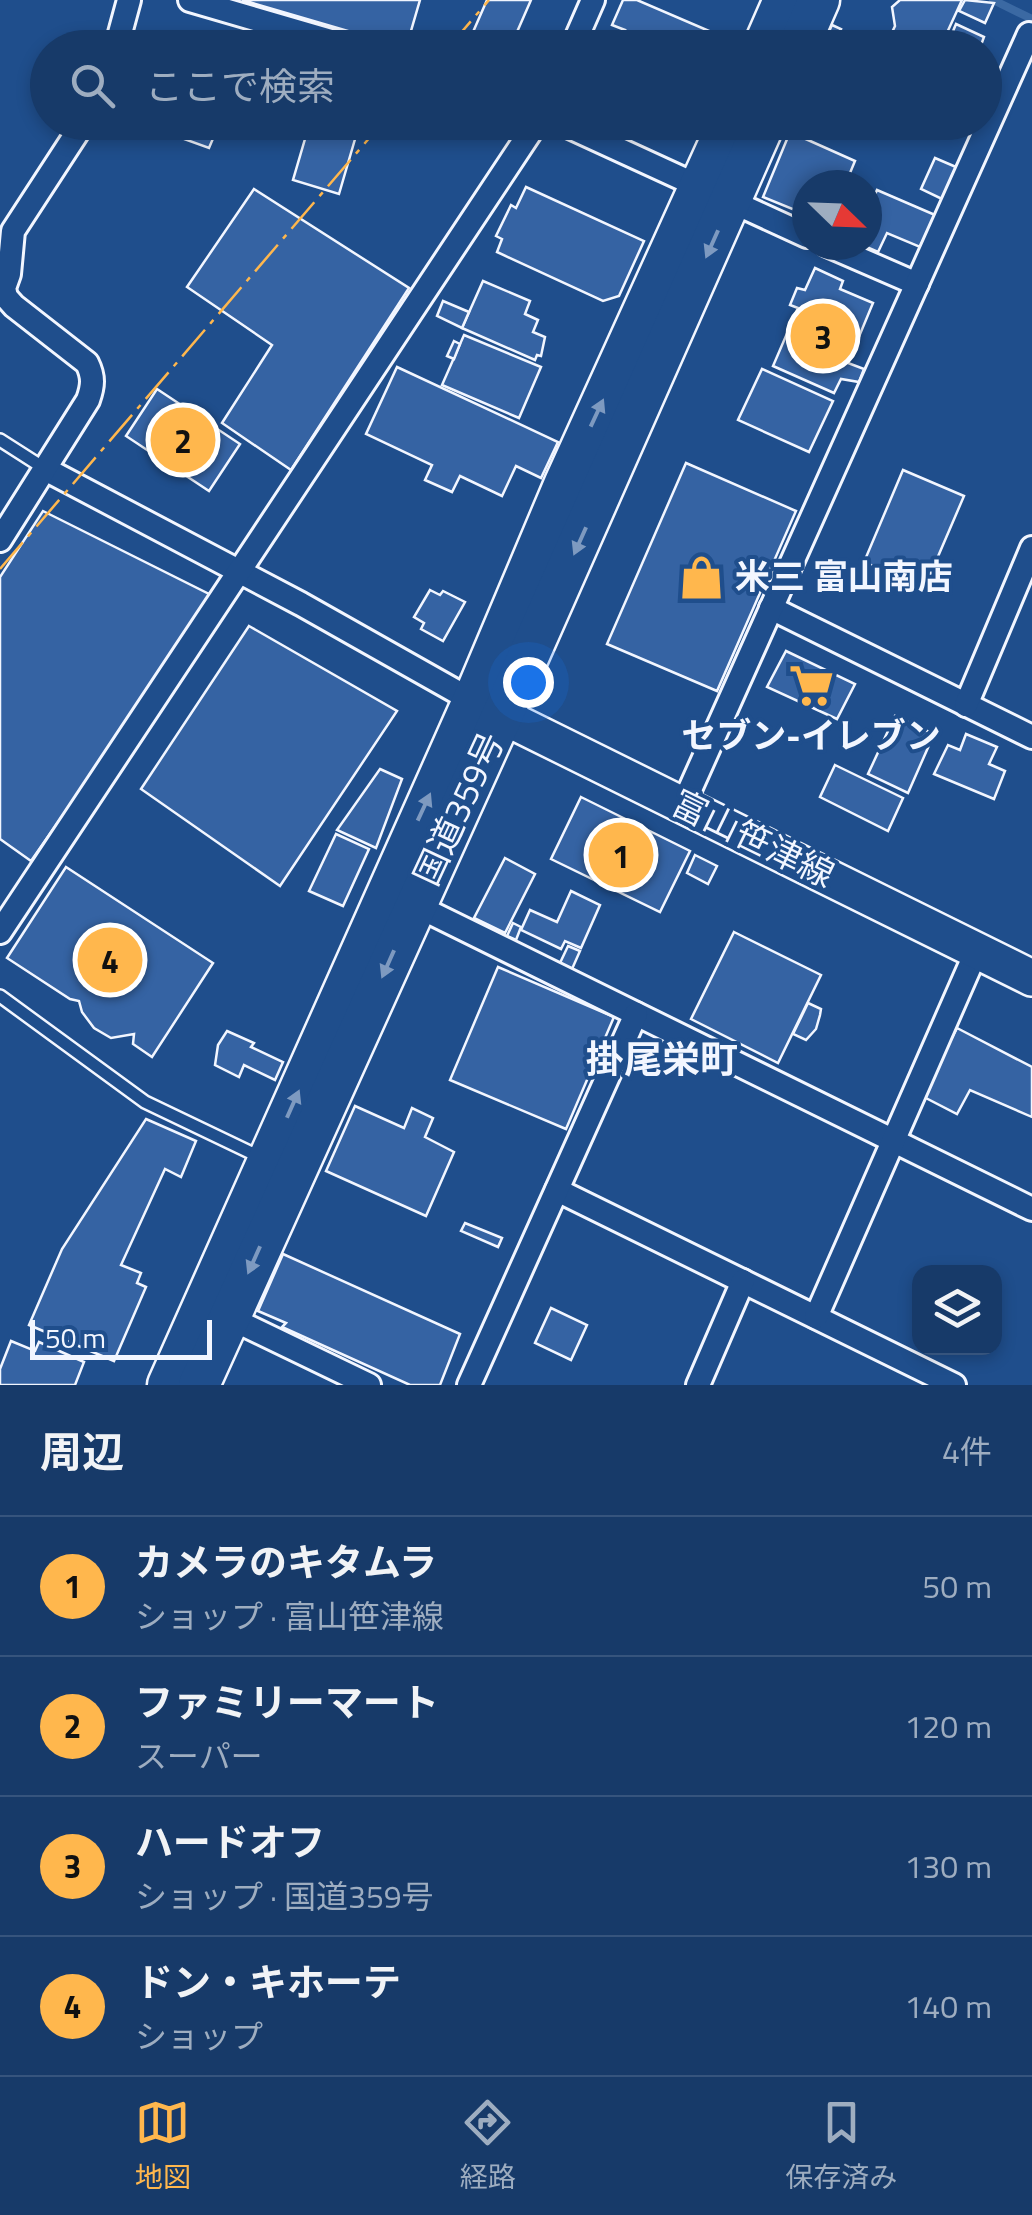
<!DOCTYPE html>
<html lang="ja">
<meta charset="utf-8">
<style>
body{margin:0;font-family:"Titillium Web","Noto Sans JP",sans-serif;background:#20416f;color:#f1f3f6}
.controls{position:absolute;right:30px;bottom:30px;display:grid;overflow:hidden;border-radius:20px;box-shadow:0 5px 15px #0003}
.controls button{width:90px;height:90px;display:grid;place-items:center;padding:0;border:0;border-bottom:2px solid #36547d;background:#173a69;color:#f1f3f6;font:50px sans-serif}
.compass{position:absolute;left:792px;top:170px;width:90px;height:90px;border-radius:50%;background:#173a69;box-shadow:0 5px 15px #0003;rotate:113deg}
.scale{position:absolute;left:30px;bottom:25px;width:182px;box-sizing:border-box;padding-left:10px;border:5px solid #f2f6ff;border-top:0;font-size:28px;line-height:35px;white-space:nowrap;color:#f2f6ff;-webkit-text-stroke:8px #1f4e8c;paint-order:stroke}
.you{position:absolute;left:528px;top:682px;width:35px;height:35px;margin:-25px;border:8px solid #fff;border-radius:50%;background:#1a73e8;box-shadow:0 0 0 15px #1a73e833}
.badge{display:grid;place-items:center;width:65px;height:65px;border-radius:50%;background:#ffb74d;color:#111;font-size:32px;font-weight:700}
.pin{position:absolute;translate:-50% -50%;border:5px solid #fff;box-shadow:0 2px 10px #0006}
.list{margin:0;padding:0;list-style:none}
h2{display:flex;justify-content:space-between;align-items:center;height:130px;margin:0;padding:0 40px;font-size:42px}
h2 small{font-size:32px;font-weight:400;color:#9eadc0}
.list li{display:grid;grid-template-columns:65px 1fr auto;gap:30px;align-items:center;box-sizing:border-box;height:140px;padding:0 40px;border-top:2px solid #36547d}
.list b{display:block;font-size:38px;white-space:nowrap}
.list p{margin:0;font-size:32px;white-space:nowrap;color:#9eadc0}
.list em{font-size:32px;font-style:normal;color:#9eadc0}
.icon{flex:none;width:55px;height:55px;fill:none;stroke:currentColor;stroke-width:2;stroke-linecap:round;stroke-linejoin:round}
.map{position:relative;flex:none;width:1032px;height:1385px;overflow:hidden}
.search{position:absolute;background:#173a69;box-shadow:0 5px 15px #0003;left:30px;right:30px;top:30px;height:110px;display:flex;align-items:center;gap:25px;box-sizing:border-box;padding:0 35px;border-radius:55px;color:#9eadc0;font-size:38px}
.sheet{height:690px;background:#173a69}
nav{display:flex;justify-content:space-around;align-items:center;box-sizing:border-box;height:140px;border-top:2px solid #36547d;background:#173a69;font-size:28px;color:#9eadc0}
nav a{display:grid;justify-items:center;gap:5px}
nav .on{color:#ffb74d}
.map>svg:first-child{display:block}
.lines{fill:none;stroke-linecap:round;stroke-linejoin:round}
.stream{stroke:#3b69a3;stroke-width:8}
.building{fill:#3563a3;stroke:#f2f6ff;stroke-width:2.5}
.lane-casing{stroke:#f2f6ff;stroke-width:16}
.street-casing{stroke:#f2f6ff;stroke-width:28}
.primary-casing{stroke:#f2f6ff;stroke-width:40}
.highway-casing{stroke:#f2f6ff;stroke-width:45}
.lane{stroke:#1f4e8c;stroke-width:11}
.street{stroke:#1f4e8c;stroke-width:22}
.primary{stroke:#1f4e8c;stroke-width:35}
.highway{stroke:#1f4e8c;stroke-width:40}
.power{stroke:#ffb74d;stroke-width:2.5;stroke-dasharray:35 8 5 8;stroke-linecap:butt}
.oneway{fill:#7e9ac0}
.labels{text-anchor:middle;stroke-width:8;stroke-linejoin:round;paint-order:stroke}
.poi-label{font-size:35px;font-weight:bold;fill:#f2f6ff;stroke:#1f4e8c;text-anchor:start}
.street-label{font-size:35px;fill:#f2f6ff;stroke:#1f4e8c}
.neighbourhood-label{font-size:38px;font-weight:bold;fill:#f2f6ff;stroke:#1f4e8c}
</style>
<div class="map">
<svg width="1032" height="1385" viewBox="0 0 1032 1385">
<rect width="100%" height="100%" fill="#1f4e8c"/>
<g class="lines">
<polyline class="stream" points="993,0 1032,19"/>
</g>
<g class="building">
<polygon points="242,0 420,0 406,48"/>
<polygon points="487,0 531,0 510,48 466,48"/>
<polygon points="623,0 637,0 737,43 735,48 626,48 618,44 625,30 612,25"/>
<polygon points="900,0 962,0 940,48 892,48 886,45 895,26 892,7"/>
<polygon points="965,0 994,3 985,23 959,11"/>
<polygon points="956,24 984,37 980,48 946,48"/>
<polygon points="832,25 841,29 833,44 825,40"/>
<polygon points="137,122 220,122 209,148"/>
<polygon points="310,122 360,122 339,194 293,180"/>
<polygon points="790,132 855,161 845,185 807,185 807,215 763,197"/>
<polygon points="935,158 956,167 942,199 921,189"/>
<polygon points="526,187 644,241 619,296 603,301 497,252 502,239 496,236 511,205 516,208"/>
<polygon points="254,189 409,288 291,470 222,423 272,345 187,287"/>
<polygon points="877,190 935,215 920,247 887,233 878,252 862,245 867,245 867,204 870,206"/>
<polygon points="815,268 843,281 840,289 873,303 848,363 864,369 859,382 841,379 834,393 773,366 798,308 790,305 797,288 805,290"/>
<polygon points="483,281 530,301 525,314 538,320 533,332 545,337 541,356 537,355 535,360 462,328"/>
<polygon points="443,301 469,312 462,328 437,316"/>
<polygon points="464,335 541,367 519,418 442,385"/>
<polygon points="454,341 460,344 454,359 447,356"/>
<polygon points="397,367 558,442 541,478 516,466 502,496 460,476 452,492 425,480 432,465 366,434"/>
<polygon points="762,369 833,401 809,452 738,420"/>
<polygon points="157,389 240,444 209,491 126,436"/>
<polygon points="686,463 796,511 717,691 607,644"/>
<polygon points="903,470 964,496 924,589 864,562"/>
<polygon points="43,511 215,597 31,861 0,839 0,577"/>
<polygon points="430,590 440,595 443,591 465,602 443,641 421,629 424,623 414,617"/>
<polygon points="249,626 397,711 280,886 141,789"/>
<polygon points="786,651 855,684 837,719 767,687"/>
<polygon points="895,716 934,734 908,793 868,774"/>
<polygon points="966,734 997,747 989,764 1005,771 994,799 934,774 948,745 960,750"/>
<polygon points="835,765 903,798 888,831 820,797"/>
<polygon points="380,769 402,779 376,848 337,830"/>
<polygon points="581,797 690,851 660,912 551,859"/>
<polygon points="336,834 369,849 343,906 309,891"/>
<polygon points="695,855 717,866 708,884 687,873"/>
<polygon points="505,858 535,874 505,933 474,918"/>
<polygon points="66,867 213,963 152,1057 133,1044 134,1034 111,1038 94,1028 82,1012 79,1001 70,999 7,958"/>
<polygon points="571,891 600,905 581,948 565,941 561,949 521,930 530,910 557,922"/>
<polygon points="513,923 521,927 516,940 507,936"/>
<polygon points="734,932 821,975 778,1063 691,1019"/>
<polygon points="568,946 580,951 572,969 560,963"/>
<polygon points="498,967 614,1017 566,1129 450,1080"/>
<polygon points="808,1003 821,1009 820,1015 816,1029 806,1040 793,1034"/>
<polygon points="957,1028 1032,1067 1032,1117 970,1090 957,1114 922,1096"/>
<polygon points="227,1031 254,1043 251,1047 283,1062 275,1080 244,1065 239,1077 215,1065 218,1045"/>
<polygon points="355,1106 404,1128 412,1108 433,1118 425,1137 454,1152 426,1216 326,1171"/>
<polygon points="146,1119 196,1141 181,1177 165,1169 121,1265 141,1273 137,1283 146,1287 114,1361 29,1325 62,1249"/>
<polygon points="465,1223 502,1238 498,1247 461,1231"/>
<polygon points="283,1254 460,1334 440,1385 410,1385 282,1327 286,1323 258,1311"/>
<polygon points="551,1308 587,1325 571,1360 535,1343"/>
<polygon points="11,1341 35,1351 39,1342 84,1362 75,1385 0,1385 0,1369"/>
</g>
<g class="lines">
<defs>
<g id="lane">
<polyline points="0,440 47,470"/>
<polyline points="0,996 145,1102 264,1159"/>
</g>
<g id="street">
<polyline points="190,0 355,48"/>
<polyline points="116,48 129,0"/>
<polyline points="572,48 593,0"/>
<polyline points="559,122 807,236"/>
<polyline points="827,245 917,284"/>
<polyline points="47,470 301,604 473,701"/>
<path d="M 0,540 L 88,400 C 93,386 94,377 87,363 L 14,306 L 6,297 L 4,288 L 9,274 L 13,231 L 84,122"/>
<polyline points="771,608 1032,737"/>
<polyline points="966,705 1032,548"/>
<polyline points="683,805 1029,34 1032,35"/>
<polyline points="415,905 1032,1209"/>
<polyline points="0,932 537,122"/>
<polyline points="557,1190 954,1385"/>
<polyline points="228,1317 369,1385"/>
<polyline points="816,1317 977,950"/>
<polyline points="469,1385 636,1014"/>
<polyline points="698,1385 743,1281"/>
</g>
<polyline id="primary" points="478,704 1032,978"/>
<g id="highway">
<polyline points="763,48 784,0"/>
<polyline points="798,48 819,0"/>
<polyline points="168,1385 473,701 565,483 729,122"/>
<polyline points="199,1385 502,716 765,122"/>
</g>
</defs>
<use href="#lane" class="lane-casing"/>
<use href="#street" class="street-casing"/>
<use href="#primary" class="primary-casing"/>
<use href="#highway" class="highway-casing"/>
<use href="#lane" class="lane"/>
<use href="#street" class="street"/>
<use href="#primary" class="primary"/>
<use href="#highway" class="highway"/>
<g class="power">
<polyline points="448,48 489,0"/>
<polyline points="0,569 383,122"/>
</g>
</g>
<defs><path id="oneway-solid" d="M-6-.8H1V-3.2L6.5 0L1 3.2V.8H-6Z" transform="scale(2.5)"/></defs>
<g class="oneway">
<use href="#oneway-solid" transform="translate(712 244) rotate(114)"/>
<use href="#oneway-solid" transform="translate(597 413) rotate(-65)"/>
<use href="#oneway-solid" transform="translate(580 541) rotate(114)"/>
<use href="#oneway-solid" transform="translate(424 807) rotate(-65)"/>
<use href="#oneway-solid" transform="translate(388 964) rotate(114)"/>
<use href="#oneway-solid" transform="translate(293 1104) rotate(-66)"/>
<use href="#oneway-solid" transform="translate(254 1260) rotate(114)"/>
</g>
<defs>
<symbol id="shop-bare" viewBox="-9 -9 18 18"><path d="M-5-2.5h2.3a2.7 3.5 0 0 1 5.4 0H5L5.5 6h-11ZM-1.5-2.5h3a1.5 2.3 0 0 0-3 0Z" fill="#ffb74d" stroke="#1f4e8c" stroke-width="2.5" paint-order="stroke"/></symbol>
<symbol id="supermarket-bare" viewBox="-9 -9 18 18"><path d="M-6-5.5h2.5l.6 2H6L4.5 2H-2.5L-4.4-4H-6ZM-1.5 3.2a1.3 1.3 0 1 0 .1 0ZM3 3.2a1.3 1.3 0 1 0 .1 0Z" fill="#ffb74d" stroke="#1f4e8c" stroke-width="2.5" paint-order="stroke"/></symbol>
</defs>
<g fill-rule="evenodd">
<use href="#shop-bare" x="670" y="546" width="63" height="63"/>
<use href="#supermarket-bare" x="780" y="654" width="63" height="63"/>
</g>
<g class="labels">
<g class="poi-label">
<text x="735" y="589">米三 富山南店</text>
<text x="811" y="748" text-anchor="middle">セブン-イレブン</text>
</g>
<g class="street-label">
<text transform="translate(459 809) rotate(-65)" y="12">国道359号</text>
<text transform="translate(753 839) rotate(26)" y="12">富山笹津線</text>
</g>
<g class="neighbourhood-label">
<text x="662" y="1073">掛尾栄町</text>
</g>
</g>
</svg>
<div class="controls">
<button><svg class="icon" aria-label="layers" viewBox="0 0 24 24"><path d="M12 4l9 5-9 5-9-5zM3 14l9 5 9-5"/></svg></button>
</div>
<svg class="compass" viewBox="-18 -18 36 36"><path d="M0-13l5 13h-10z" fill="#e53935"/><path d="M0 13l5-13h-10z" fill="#9eadc0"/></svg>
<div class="scale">50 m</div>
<div class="you"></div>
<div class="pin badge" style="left:621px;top:855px">1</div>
<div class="pin badge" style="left:183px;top:440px">2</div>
<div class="pin badge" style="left:823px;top:336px">3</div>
<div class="pin badge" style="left:110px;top:960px">4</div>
<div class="search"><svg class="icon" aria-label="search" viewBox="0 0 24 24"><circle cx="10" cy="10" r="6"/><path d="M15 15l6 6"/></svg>ここで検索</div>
</div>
<section class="sheet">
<h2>周辺<small>4件</small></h2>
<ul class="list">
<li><span class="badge">1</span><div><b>カメラのキタムラ</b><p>ショップ · 富山笹津線</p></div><em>50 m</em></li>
<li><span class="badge">2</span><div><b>ファミリーマート</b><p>スーパー</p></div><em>120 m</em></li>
<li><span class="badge">3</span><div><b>ハードオフ</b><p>ショップ · 国道359号</p></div><em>130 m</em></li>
<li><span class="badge">4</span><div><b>ドン・キホーテ</b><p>ショップ</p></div><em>140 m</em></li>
</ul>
</section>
<nav>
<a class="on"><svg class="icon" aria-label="map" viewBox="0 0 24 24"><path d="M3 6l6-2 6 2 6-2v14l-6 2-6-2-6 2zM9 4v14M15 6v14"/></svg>地図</a>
<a><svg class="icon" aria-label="directions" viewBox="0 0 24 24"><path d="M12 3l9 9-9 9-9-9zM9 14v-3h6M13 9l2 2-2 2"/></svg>経路</a>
<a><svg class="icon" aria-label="saved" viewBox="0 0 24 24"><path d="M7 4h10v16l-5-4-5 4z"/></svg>保存済み</a>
</nav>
